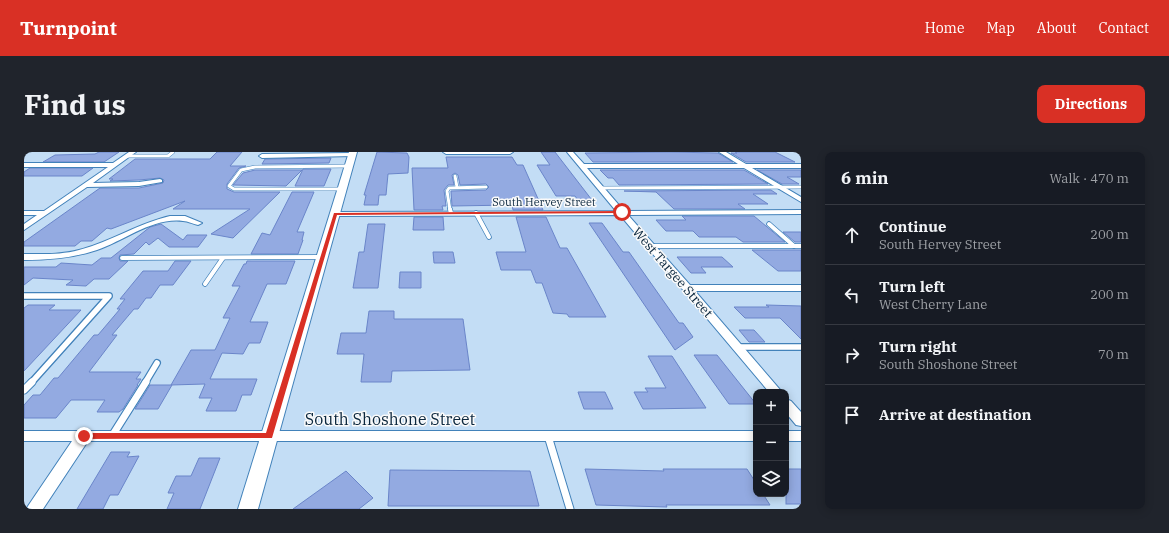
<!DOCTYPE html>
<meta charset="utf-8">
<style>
body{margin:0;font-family:"IBM Plex Serif",serif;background:#20242c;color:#f1f3f6}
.controls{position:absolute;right:12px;bottom:12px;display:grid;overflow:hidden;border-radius:8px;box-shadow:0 2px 10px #0003}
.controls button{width:36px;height:36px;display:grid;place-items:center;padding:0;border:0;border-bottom:1px solid #363941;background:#171b24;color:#f1f3f6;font:20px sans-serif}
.stop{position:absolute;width:12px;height:12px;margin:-9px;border:3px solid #d93025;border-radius:50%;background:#fff}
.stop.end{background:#d93025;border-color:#fff;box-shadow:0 1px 4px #0008}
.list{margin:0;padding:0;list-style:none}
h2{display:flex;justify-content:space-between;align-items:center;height:52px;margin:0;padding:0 16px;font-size:17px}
h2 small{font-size:13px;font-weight:400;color:#9ea1a6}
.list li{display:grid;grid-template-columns:26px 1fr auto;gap:12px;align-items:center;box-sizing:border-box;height:60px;padding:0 16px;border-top:1px solid #363941}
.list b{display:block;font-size:15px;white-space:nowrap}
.list p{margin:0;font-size:13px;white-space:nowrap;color:#9ea1a6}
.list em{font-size:13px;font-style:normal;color:#9ea1a6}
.icon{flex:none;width:22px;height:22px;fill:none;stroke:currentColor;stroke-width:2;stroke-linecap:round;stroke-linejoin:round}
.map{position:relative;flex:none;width:777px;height:357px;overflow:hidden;border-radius:8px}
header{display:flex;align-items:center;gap:24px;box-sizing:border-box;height:56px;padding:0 20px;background:#d93025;color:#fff}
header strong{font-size:19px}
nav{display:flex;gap:22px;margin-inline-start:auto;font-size:14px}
.intro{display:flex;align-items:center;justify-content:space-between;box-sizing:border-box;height:96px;padding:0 24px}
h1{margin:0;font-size:28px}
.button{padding:10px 18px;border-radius:8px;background:#d93025;color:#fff;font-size:14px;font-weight:700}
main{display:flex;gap:24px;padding:0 24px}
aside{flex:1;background:#171b24;border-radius:8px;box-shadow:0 2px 10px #0003}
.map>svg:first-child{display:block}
.building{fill:#93aae1;stroke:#6a85c9}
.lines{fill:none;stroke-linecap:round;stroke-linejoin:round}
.service-far3-casing{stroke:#4282ba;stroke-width:4}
.service-far2-casing{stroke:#4282ba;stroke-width:5.5}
.service-far1-casing{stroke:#4282ba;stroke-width:8}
.service-casing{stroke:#4282ba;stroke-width:9}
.minor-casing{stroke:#4282ba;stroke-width:2}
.tertiary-casing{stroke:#4282ba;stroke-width:2}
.service-far3{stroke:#fff;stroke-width:3}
.service-far2{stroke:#fff;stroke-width:4}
.service-far1{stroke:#fff;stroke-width:5.5}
.service{stroke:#fff;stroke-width:7}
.minor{fill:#fff;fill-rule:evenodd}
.tertiary{fill:#fff;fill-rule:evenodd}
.route{fill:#d93025}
.labels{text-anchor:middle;stroke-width:3;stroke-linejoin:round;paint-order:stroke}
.far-street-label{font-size:11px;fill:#0b273e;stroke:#fafafa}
.street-label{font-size:13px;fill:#0b273e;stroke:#fafafa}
.near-street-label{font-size:16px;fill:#0b273e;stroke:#fafafa}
</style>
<header>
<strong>Turnpoint</strong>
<nav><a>Home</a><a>Map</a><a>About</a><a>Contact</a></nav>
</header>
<div class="intro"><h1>Find us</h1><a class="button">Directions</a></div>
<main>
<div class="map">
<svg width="777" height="357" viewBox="0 0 777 357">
<rect width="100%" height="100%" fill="#c3ddf5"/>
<g class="building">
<polygon points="75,0 95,0 80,10 19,10 31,3 71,2"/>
<polygon points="193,0 218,0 206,14 222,14 215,16 203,32 203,37 210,40 256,40 209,86 187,82 226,57 149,57 161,49 87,77 83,76 68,89 57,89 51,94 0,94 0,90 76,36 115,36 139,31 140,28 136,26 115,28 86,29 89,27 85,27 111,7 186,7"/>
<polygon points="353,0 383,1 385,5 384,21 364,22 362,43 355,43 354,53 340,53 342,43 340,43"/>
<polygon points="517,0 531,0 571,52 557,52 551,44 532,44 513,13 526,13"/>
<polygon points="646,0 694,1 709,10 569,10 561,1"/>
<polygon points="711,0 751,0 771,10 722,10 707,1 713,1"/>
<polygon points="422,5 488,5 493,13 499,13 519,58 489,58 488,53 428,54 427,39 462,38 465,35 462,32 436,33 434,23 431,21 428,23 430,33 424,33 420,38 422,54 418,54 419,58 390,58 388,16 424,16"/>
<polygon points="307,6 305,11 238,12 241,7"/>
<polygon points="6,16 69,16 58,24 0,24 0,20"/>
<polygon points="279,17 307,17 300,34 271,34"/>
<polygon points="231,18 278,18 262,34 209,33 219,21"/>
<polygon points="576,18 720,18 744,32 595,33 589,26 584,26"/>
<polygon points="733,18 777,18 777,25 763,25 775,32 758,32"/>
<polygon points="747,38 753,42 729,42 744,52 714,52 721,57 650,57 632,40 600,39"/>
<polygon points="268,40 290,40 273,80 280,80 278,88 279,88 274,102 227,102 238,81 246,83"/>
<polygon points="658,64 730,64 761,90 719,90 712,85 675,85 669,79 642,79 632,68 662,68"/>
<polygon points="390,65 419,65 420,78 389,78"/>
<polygon points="492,65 522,65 536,96 543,96 582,165 545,165 543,162 529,161 518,131 512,131 507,118 477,118 472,100 502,100"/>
<polygon points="565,71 578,71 599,100 605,100 655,171 659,171 669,185 651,198"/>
<polygon points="137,72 159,88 163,83 183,83 174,95 145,95 134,86 125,93 122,90 110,102 96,103 95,106 96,109 104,109 85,127 70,127 62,134 42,133 49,128 9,126 0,133 0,115 32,115 37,111 68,113 77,106 87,106 126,75"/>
<polygon points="344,72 361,72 354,136 329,136 335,100 340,100"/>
<polygon points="759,80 777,80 777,90 771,90"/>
<polygon points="728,98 777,98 777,119 754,119"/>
<polygon points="409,100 429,100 431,111 410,111"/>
<polygon points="653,105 698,105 709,115 677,115 682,121 667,121"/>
<polygon points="151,109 167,109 149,133 136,133 127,146 122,146 114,157 110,157 88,183 93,183 65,220 117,220 112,227 117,227 113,233 114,233 99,257 95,260 73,260 81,248 47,248 32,266 0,266 0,253 9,243 16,243 30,226 34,226 70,183 74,183 96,157 93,157 101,147 96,147 119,119 144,119"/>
<polygon points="223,109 271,109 262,132 243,132 226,170 244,170 236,191 225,191 219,202 198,201 186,227 233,227 227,243 218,243 212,259 182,259 188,246 175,246 181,232 147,233 167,198 191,198 206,166 199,166 216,134 208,134 220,112 222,112"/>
<polygon points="376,120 397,120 397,136 375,136"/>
<polygon points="4,153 31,153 25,158 57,158 0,219 0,156"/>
<polygon points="742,153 777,154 777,187 756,166 721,166 710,155 745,155"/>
<polygon points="345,159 370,159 370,167 439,167 446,218 368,219 367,230 337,230 340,202 313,202 317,181 342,181"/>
<polygon points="715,178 730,178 741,190 725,190"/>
<polygon points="670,203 693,203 732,252 705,252"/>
<polygon points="624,204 648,204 682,256 619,257 610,240 624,240 621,236 642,236"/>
<polygon points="126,233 148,233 134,257 111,257"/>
<polygon points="554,240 581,240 589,257 560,257"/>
<polygon points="87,300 106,300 103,305 115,304 94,343 86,343 79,357 53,357"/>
<polygon points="175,306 196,306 176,357 143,357 150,341 144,341 152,324 167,324"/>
<polygon points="561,317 640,319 639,317 723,317 732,331 732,342 739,342 746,353 642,353 643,355 572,353"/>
<rect x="762" y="317" width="15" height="35"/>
<polygon points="366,318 506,319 515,354 364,354"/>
<polygon points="322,319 349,346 335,357 269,357"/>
</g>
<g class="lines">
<defs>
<g id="service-far3">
<polyline points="103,4 144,4 149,0"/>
<polyline points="431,24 433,35"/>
<polyline points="577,36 777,35"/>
<polyline points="318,37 210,37 205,34 217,18 231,15 325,14"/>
<polyline points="426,58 423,39 425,36 462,35"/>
</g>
<g id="service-far2">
<polyline points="426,57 427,61"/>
<polyline points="452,61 465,85"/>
<polyline points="745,72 770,94"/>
<polyline points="627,94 777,94"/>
<polyline points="98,106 299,105"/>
<polyline points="181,132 199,106"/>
</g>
<g id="service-far1">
<polyline points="0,144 85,144 7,231"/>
<polyline points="713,195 777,195"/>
<polyline points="121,231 133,211"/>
</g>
<g id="service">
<polyline points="0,238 8,230"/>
<polyline points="88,284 122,230"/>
<polyline points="524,284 546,357"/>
</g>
<g id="minor">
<polygon points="105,0 112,0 69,31 115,30 136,27 138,28 138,30 115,34 63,35 0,78 0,72 13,63 0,63 0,59 20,59 84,15 0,15 0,11 89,11"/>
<polygon points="419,0 489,0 486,2 422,2"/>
<polygon points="543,0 549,0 560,12 714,12 695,0 702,0 722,12 777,12 777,16 728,16 777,45 777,50 720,16 563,16 600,59 777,58 777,62 604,63 666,133 777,133 777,139 671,139 758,240 745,240 596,63 311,64 307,62 311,60 592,59"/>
<polygon points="328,1 331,3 330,4 238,6 235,4 238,2"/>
<path d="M 146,64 L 161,64 L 178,71 L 174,73 C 169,72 164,69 159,69 C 129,65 100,89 73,98 C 49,106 25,108 0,108 L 0,102 C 18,102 37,103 55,98 C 87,90 114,71 146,64 Z"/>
<polygon points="762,247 767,249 777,260 777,274 772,273 762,261"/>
<polygon points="0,279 732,279 732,289 64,289 19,357 2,357 48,289 0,289"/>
<rect x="762" y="279" width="15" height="10"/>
</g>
<polygon id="tertiary" points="325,0 333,0 234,357 214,357"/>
</defs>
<use href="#service-far3" class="service-far3-casing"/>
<use href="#service-far2" class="service-far2-casing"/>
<use href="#service-far1" class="service-far1-casing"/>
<use href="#service" class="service-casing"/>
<use href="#minor" class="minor-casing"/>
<use href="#tertiary" class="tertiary-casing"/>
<use href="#service-far3" class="service-far3"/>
<use href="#service-far2" class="service-far2"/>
<use href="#service-far1" class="service-far1"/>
<use href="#service" class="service"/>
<use href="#minor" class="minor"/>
<use href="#tertiary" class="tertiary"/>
</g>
<polygon class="route" points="598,59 600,61 313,63 248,286 60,287 56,284 60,281 242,281 310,61"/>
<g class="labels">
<g class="far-street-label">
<text x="520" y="54">South Hervey Street</text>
</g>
<g class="street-label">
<text transform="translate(649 120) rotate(49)" y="5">West Targee Street</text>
</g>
<g class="near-street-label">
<text x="366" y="273">South Shoshone Street</text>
</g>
</g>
</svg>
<div class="controls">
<button>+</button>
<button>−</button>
<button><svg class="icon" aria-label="layers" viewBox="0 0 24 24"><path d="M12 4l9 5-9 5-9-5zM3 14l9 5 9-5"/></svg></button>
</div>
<div class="stop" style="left:598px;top:60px"></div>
<div class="stop end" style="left:60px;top:284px"></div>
</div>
<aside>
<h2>6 min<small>Walk · 470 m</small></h2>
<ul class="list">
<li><svg class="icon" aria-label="ahead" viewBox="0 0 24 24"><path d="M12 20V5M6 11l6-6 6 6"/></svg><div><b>Continue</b><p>South Hervey Street</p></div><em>200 m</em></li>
<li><svg class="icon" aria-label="left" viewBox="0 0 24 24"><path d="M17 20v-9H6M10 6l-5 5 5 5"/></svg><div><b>Turn left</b><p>West Cherry Lane</p></div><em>200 m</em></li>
<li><svg class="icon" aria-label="right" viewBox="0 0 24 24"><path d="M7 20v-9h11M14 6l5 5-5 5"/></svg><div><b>Turn right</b><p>South Shoshone Street</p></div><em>70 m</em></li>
<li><svg class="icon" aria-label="arrive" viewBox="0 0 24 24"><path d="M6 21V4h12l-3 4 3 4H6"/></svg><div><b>Arrive at destination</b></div></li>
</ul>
</aside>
</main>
